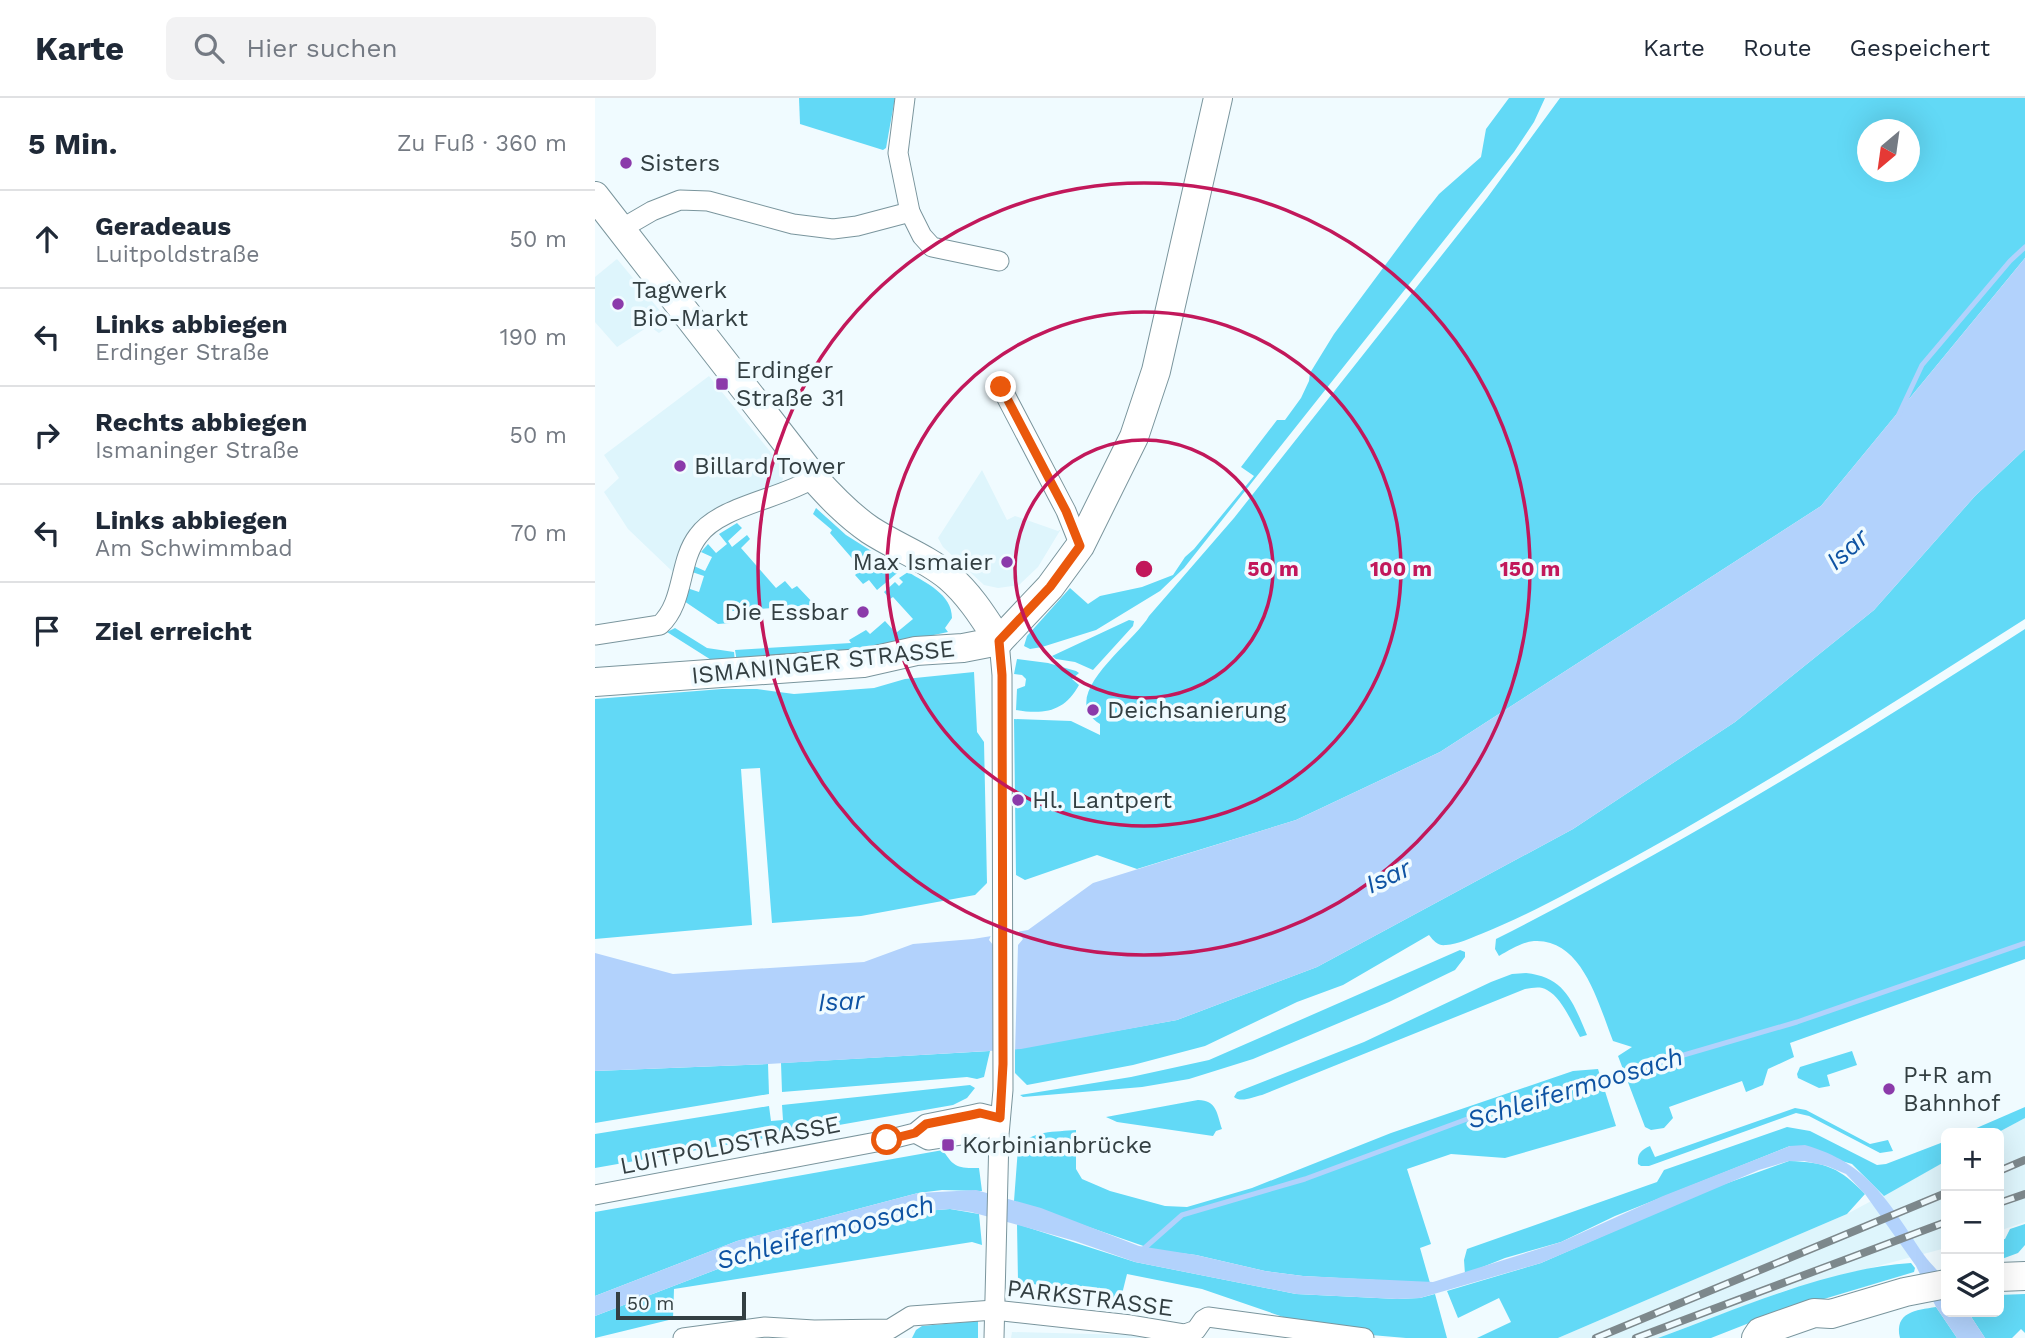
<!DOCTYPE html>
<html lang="de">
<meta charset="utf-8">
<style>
body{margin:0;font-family:"Work Sans",sans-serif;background:#f2f2f3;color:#1f2937}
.controls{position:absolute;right:21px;bottom:21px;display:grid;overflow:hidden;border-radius:10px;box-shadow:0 7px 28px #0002}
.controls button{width:63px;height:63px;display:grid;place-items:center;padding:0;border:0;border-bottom:2px solid #e0e1e3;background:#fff;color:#1f2937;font:35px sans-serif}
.compass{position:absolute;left:1262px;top:21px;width:63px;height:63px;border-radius:50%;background:#fff;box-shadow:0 7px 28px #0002;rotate:209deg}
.scale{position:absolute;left:21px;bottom:18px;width:130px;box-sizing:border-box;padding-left:7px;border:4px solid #333f42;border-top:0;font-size:19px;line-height:24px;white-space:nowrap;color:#333f42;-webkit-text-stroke:5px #f0fbff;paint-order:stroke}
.stop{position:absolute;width:21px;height:21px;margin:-16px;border:5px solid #ea580c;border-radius:50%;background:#fff}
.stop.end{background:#ea580c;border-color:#fff;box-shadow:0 2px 7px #0008}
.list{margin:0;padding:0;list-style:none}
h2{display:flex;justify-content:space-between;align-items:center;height:91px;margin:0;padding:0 28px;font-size:30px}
h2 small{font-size:23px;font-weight:400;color:#747a83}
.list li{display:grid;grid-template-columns:46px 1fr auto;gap:21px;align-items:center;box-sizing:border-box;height:98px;padding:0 28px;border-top:2px solid #e0e1e3}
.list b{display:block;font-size:26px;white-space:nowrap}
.list p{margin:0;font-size:23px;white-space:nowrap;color:#747a83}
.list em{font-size:23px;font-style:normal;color:#747a83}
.icon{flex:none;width:38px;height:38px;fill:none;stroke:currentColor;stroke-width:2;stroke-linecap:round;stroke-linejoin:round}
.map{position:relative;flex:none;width:1430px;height:1240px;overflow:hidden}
header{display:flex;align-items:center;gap:42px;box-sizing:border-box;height:98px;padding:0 35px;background:#fff;border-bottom:2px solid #e0e1e3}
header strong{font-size:33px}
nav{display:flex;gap:38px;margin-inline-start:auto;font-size:24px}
.search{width:490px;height:63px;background:#f2f2f3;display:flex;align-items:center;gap:18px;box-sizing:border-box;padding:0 24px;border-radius:10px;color:#747a83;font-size:26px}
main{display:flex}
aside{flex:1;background:#fff}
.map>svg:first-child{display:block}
.built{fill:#def5fc}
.green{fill:#62d9f6;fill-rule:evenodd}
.water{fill:#b2d2fc}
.pier{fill:#f0fbff}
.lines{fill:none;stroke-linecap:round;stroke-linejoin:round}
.stream{stroke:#b2d2fc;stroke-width:5}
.street-casing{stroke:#7a959d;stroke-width:21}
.secondary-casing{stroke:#7a959d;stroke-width:30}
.street{stroke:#fff;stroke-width:19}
.secondary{stroke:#fff;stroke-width:28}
.rail-casing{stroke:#7d888c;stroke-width:8}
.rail{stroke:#f0fbff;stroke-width:5;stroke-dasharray:16;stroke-linecap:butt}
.route{stroke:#ea580c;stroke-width:9}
.ring{fill:none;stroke:#c2185b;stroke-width:3.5}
.poi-dot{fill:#8b3aaa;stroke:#f0fbff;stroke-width:2.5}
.labels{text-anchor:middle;stroke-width:7;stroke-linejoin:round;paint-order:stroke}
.poi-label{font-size:24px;fill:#333f42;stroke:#f0fbff;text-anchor:start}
.street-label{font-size:24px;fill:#333f42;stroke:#f0fbff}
.water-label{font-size:26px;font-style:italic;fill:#0e53a3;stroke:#f0fbff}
.centre{fill:#c2185b;stroke:#f0fbff;stroke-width:3.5}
.ring-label{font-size:21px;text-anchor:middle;font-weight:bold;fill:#c2185b;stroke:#f0fbff;stroke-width:7;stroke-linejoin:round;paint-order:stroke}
</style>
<header>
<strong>Karte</strong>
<div class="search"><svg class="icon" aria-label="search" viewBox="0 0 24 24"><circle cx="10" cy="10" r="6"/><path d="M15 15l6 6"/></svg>Hier suchen</div>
<nav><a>Karte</a><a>Route</a><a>Gespeichert</a></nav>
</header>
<main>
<aside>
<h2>5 Min.<small>Zu Fuß · 360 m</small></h2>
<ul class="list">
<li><svg class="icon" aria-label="ahead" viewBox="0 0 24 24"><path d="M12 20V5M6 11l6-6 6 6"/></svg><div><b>Geradeaus</b><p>Luitpoldstraße</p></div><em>50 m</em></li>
<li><svg class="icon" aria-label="left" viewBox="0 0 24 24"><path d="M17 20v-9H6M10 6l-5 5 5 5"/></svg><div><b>Links abbiegen</b><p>Erdinger Straße</p></div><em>190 m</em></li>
<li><svg class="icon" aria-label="right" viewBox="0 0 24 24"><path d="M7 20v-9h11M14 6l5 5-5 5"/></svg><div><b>Rechts abbiegen</b><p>Ismaninger Straße</p></div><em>50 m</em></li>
<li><svg class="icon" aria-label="left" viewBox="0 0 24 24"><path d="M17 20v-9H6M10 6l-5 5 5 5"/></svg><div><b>Links abbiegen</b><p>Am Schwimmbad</p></div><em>70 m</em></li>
<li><svg class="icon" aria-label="arrive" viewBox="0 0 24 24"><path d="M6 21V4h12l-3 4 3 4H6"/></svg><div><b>Ziel erreicht</b></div></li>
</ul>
</aside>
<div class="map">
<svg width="1430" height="1240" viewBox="0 0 1430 1240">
<rect width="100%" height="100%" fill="#f0fbff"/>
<g class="built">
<polygon points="22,161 76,226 64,235 54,228 22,249 0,224 0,179"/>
<polygon points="114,278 182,362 190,375 187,383 179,389 109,418 89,441 79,475 33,431 9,394 24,380 9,357"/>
<polygon points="387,372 412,422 420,418 463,433 466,431 443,469 424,487 403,490 389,487 348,449 343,440"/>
<polygon points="1430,1020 1430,1124 1404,1133 1402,1035"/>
<polygon points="1351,1063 1351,1150 1192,1192 1063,1240 963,1240 1252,1116"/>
<polygon points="417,1234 537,1237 548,1240 416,1240"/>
</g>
<g class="green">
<polygon points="204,0 300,0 291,50 288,52 205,26"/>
<polygon points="914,0 950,0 939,24 919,54 589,470 565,493 501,532 447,549 435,551 429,548 432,538 475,490 493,506 505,498 547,489 578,477 590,459 599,451 659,378 646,369 682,322 690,322 706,300 714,283 715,275 739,236 823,123 844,96 886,59 891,31"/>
<path d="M 965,0 L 1430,0 L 1430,160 L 1226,408 L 845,654 L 701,722 L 542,771 L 502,757 L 430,782 L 421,777 L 419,621 L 476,623 L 505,637 L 505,626 C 460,598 539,545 554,518 L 639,420 L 892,100 ZM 1272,32 L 1314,32 L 1314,74 L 1272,74 Z"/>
<path d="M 1430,351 L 1430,521 C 1282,615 1133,711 978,792 C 948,808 918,823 886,836 C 876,840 863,846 851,847 C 842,848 839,843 834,837 L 748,887 L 702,904 L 610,948 L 538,967 L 432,987 L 420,975 L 420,951 L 582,922 L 722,869 L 978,731 L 1140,624 L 1279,512 L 1380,398 Z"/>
<polygon points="221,410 251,437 278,454 262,466 235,435 237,432 218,416"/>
<polygon points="142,425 147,430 133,443 137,449 152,437 155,441 146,450 181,490 190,483 197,491 202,488 220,507 137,513 135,525 123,526 89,503 92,490 104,494 109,478 97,474 99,468 110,473 117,459 106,454 113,446 121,455 132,446 124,436"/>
<polygon points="283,457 307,471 282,492 274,482 268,486 260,477"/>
<path d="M 313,474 C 331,485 357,496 357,520 L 350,530 L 353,534 L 263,553 L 142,564 L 140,552 L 256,545 L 254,542 L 271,532 L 275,536 L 290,523 L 301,535 L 318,521 L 298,499 L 295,501 L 289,494 L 300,484 L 304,488 L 308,484 L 304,480 Z"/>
<polygon points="534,522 539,523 538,528 498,572 480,564 461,561 457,558"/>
<polygon points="80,530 112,550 139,554 140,564 121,565 72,534"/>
<path d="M 1430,531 L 1430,861 L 1195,945 L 1199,959 L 1173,971 L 1168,987 L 1151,994 L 1147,983 L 1074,1009 L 1078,1020 L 1069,1030 L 1056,1032 L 1050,1029 L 1023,958 L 1037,949 L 1018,943 C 1004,908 988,840 939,843 C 927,844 915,852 904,858 L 900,851 L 901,841 C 1083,749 1258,642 1430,531 Z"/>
<path d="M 422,561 L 453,565 L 481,573 L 484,575 L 477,581 L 484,587 C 470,613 450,617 421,612 L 422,591 L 430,588 L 431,581 L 427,577 L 419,576 Z"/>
<polygon points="379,574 382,634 389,644 392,785 380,797 266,818 177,825 165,670 146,671 157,827 0,841 0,601 127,591 162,591 199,596 279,590 310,581"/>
<polygon points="865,852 870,854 870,859 860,872 794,904 658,961 594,981 547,989 428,999 425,997 536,979 614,962"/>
<path d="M 931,875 C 970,879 978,904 992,937 L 985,939 C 977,925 967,900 952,892 C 945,888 938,890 930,891 L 667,997 C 658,999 646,1005 639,999 L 642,994 L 769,944 L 896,884 L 917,876 Z"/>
<polygon points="395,953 389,979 382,981 372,979 187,994 186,965"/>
<polygon points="1257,953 1262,967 1232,977 1235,988 1224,990 1203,980 1202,976 1205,969"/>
<polygon points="173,966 174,996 0,1025 0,973"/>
<path d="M 1003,971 L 1021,1028 L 910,1060 L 856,1056 L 812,1071 L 836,1146 L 825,1150 L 835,1185 L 708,1178 L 670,1173 L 601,1157 L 560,1152 L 419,1103 L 423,1050 C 435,1032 461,1034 481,1032 L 481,1071 L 487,1081 L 515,1093 L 570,1108 L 592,1109 L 657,1090 L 796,1035 L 978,973 Z"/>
<polygon points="375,987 380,990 372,1000 358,1007 0,1070 0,1036 174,1008 176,1023 188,1022 187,1007"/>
<path d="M 603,1002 C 622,1002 622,1016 627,1031 L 621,1033 L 618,1038 L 522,1024 L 511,1019 Z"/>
<polygon points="1430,1009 1430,1020 1402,1035 1370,1035"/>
<path d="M 1200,1010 L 1211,1012 L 1275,1046 L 1293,1042 L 1298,1053 L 1285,1055 L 1214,1018 L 1201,1015 L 1054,1068 L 1046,1068 L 1043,1066 C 1042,1056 1046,1052 1055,1048 L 1060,1059 Z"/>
<polygon points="1192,1029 1215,1033 1282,1067 1291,1066 1351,1043 1351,1063 1289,1098 1257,1066 1195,1048 1020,1118 966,1144 910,1160 870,1176 869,1162 872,1151 1062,1084 1069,1072"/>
<path d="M 348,1052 C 359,1070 363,1070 384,1070 L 387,1093 L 347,1092 L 323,1095 L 142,1143 L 0,1198 L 0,1114 Z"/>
<path d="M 1194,1063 C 1231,1064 1245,1070 1270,1096 L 1252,1116 L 963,1240 L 882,1240 L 916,1224 L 904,1200 L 863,1220 L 852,1193 L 946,1165 L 1113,1092 Z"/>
<polygon points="355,1111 384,1116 387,1147 377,1144 79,1191 78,1221 0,1240 0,1218 149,1161 330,1113"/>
<polygon points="422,1126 540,1164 701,1196 802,1201 825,1200 840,1196 852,1240 811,1240 776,1237 697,1222 607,1191 532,1176 527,1196 529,1203 438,1186 435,1199 427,1194 423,1183"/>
<polygon points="1430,1126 1430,1147 1423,1155 1404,1162 1404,1142 1410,1141 1415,1131"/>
<path d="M 1316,1165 L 1320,1170 L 1319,1174 L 1172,1218 L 1116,1240 L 1063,1240 C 1140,1212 1234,1170 1316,1165 Z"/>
<polygon points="1430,1196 1430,1235 1426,1231 1417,1240 1390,1240 1373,1214 1404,1214 1404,1197"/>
<path d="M 1341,1209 L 1362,1240 L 1305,1240 C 1299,1214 1321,1212 1341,1209 Z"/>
<polygon points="383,1223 383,1240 317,1240 321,1232 327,1228"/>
</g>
<g class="water">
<polygon points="1430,160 1430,351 1380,398 1279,512 1140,624 978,731 722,869 582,922 426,951 173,966 0,973 0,855 78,876 269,864 318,846 378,841 433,832 498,785 701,722 845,654 1226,408"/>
<path d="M 1210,1047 C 1274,1065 1294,1105 1329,1157 C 1335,1166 1349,1177 1351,1187 C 1353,1195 1351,1206 1351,1214 L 1373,1214 L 1390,1240 L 1362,1240 L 1341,1209 L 1321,1168 L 1270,1096 L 1251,1076 L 1232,1068 L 1209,1063 L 1194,1063 L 1164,1072 L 946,1165 L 825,1200 L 802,1201 L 701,1196 L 540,1164 L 480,1143 L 376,1114 L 355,1111 L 330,1113 L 149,1161 L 0,1218 L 0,1198 L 142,1143 L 323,1095 L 381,1092 L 446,1110 L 544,1148 L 601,1157 L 670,1173 L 708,1178 L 838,1184 L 966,1144 L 1068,1098 L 1195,1048 Z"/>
</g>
<polygon class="pier" points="424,830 424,836 428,841 423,847 420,955 398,956 398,847 394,842 397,835"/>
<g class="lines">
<g class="stream">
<polyline points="1304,316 1327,267 1415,163 1430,149"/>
<polyline points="545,1154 587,1117 710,1081 883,1017 1202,924 1430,845"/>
</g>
<defs>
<g id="street">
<polyline points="310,0 303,55 315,114 327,138 337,149 404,163"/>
<polyline points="26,131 57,113 85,102 113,103 198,126 238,131 262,128 315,114"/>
<polyline points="406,289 471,413 485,448"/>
<path d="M 0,537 L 65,527 C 90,504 83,464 103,438 C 124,408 186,401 219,380"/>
<polyline points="320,1035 333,1042 385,1034 405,1020"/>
<polyline points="0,1097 292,1042 320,1035 331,1026 376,1017 385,1015 405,1020"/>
<polyline points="88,1240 170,1229 219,1232 295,1231 316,1218 399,1212 536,1227 590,1236 601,1232 608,1222 613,1219 769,1240"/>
<polyline points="399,1240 404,1037 408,992 407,577 404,543"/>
</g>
<g id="secondary">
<path d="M 0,98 L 219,380 C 236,399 253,417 275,432 C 301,449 330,459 354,479 C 375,497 389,520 404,543"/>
<polyline points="0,584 268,565 321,553 368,550 404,543 455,489 485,448 539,339 561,273 623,0"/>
<polyline points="1404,1179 1430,1178"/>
<polyline points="1161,1240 1165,1234 1219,1215 1236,1216 1310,1194 1351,1186"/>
</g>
</defs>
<use href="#street" class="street-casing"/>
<use href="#secondary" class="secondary-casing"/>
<use href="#street" class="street"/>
<use href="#secondary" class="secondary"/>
<defs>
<g id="rail">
<polyline points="1404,1073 1430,1062"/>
<polyline points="1404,1105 1430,1096"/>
<polyline points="1001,1240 1351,1095"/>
<polyline points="1041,1240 1351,1124"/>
</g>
</defs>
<use href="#rail" class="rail-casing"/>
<use href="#rail" class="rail"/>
</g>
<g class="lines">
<polyline class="route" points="292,1042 320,1035 331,1026 376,1017 385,1015 405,1020 408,966 407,577 404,543 455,489 485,448 471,413 406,289"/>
</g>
<g class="ring">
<circle cx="549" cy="471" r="129"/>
<circle cx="549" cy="471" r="257"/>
<circle cx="549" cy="471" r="386"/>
</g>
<g class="poi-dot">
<circle cx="31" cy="65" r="7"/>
<circle cx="23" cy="206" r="7"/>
<rect x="120" y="279" width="14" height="14" rx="3.5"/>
<circle cx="85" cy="368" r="7"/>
<circle cx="412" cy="464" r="7"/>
<circle cx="268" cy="514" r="7"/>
<circle cx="498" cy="612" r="7"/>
<circle cx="423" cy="702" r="7"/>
<circle cx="1294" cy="991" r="7"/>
<rect x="346" y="1040" width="14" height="14" rx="3.5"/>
</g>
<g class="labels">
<g class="poi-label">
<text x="45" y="73">Sisters</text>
<text x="37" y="200">Tagwerk<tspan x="37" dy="28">Bio-Markt</tspan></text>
<text x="141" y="280">Erdinger<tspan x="141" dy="28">Straße 31</tspan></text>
<text x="99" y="376">Billard Tower</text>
<text x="398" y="472" text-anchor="end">Max Ismaier</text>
<text x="254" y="522" text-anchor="end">Die Essbar</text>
<text x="512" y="620">Deichsanierung</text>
<text x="437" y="710">Hl. Lantpert</text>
<text x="1308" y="985">P+R am<tspan x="1308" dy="28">Bahnhof</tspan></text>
<text x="367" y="1055">Korbinianbrücke</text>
</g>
<g class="street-label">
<text transform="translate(228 564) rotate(-6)" y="8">ISMANINGER STRASSE</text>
<text transform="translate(135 1047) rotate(-11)" y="8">LUITPOLDSTRASSE</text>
<text transform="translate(495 1200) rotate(7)" y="8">PARKSTRASSE</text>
</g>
<g class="water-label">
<text transform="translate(1252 451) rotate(-42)" y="9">Isar</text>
<text transform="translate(793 778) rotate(-25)" y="9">Isar</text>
<text transform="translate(246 903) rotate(-3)" y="9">Isar</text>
<text transform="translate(980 990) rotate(-17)" y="9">Schleifermoosach</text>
<text transform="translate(230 1134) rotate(-15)" y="9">Schleifermoosach</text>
</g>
</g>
<circle cx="549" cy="471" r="10" class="centre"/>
<g class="ring-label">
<text x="678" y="478">50 m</text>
<text x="806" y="478">100 m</text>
<text x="935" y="478">150 m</text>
</g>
</svg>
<div class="controls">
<button>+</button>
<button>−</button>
<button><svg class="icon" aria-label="layers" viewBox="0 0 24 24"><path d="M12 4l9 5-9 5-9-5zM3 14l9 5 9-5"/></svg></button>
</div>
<svg class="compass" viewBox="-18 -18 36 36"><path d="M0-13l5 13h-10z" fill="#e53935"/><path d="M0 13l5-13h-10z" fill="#747a83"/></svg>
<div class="scale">50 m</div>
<div class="stop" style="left:292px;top:1042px"></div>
<div class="stop end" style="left:406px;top:289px"></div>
</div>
</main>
